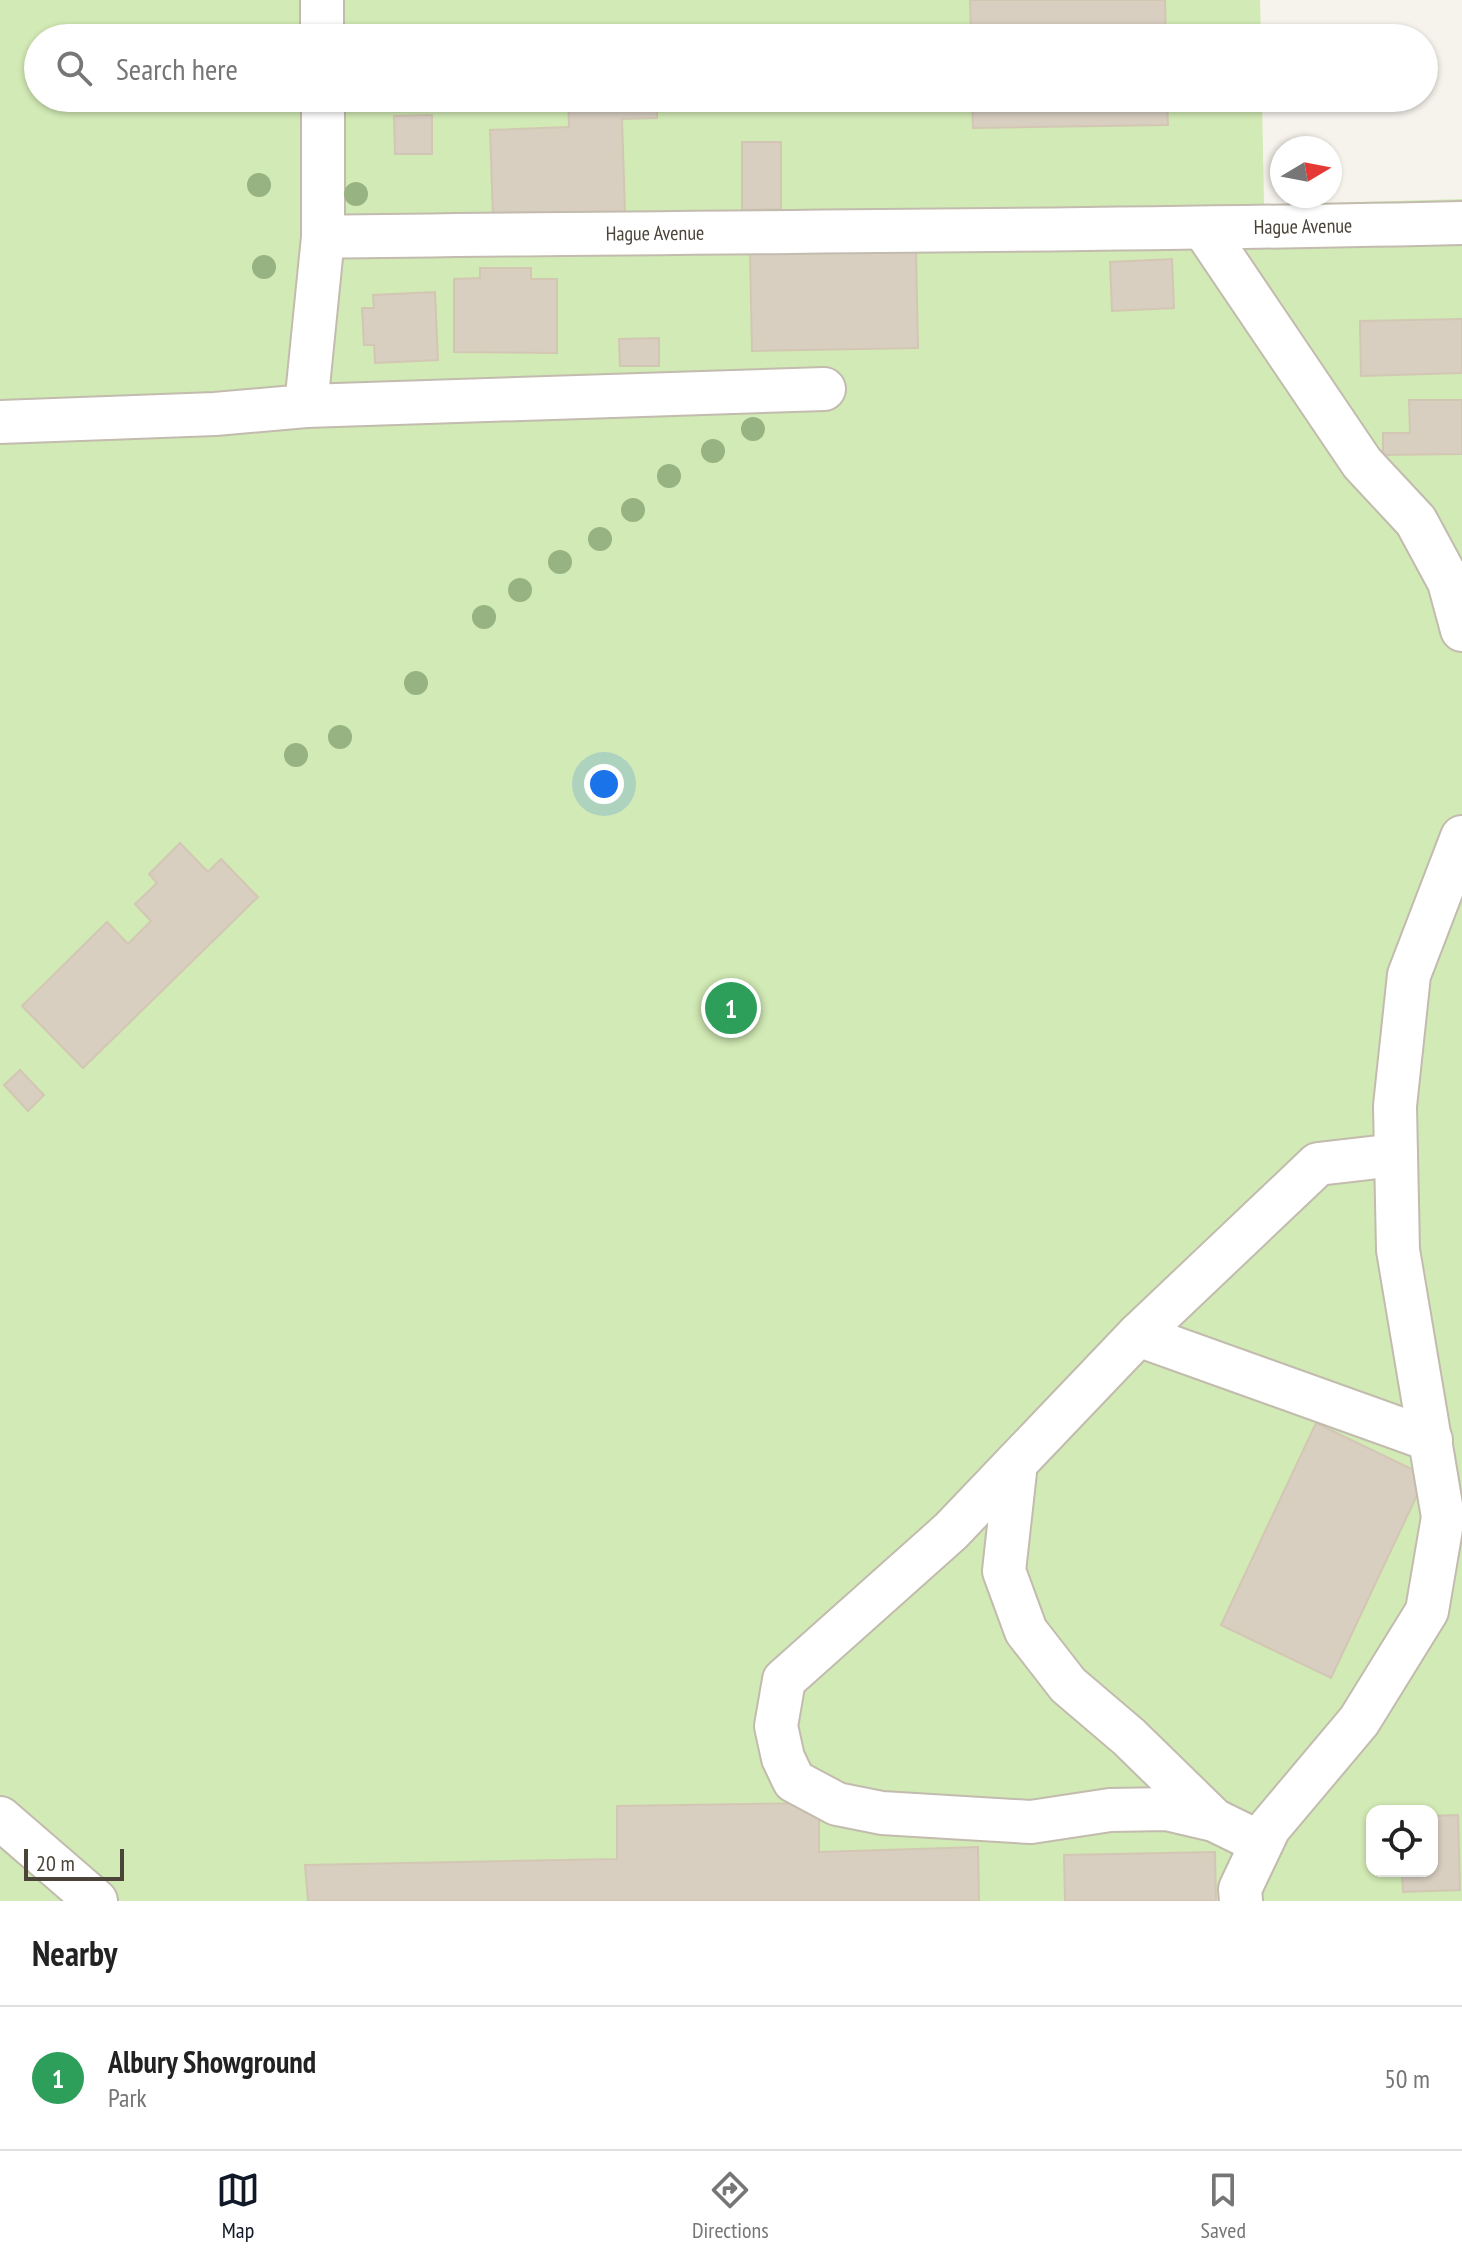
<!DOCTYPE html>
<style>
body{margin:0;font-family:"PT Sans Narrow",sans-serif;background:#f6f6f6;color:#222}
.controls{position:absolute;right:24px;bottom:24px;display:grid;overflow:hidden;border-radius:16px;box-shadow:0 2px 6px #0004}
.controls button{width:72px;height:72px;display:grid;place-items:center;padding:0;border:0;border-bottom:2px solid #e0e0e0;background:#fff;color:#222;font:40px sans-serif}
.compass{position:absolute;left:1270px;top:136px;width:72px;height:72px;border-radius:50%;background:#fff;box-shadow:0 2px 6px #0004;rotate:80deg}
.scale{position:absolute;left:24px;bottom:20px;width:100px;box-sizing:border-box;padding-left:8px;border:4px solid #4b4439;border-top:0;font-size:22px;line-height:28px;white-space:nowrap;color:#4b4439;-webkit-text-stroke:6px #fff;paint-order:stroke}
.you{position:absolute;left:604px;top:784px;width:28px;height:28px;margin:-20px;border:6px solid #fff;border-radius:50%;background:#1a73e8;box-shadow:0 0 0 12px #1a73e833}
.badge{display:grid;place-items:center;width:52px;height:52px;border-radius:50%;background:#111827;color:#fff;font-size:26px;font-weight:700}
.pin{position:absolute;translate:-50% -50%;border:4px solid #fff;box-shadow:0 2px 8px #0006}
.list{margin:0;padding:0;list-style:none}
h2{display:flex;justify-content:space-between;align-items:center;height:104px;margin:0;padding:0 32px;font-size:34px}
h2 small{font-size:26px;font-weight:400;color:#767676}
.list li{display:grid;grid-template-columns:52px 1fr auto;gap:24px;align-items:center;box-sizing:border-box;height:144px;padding:0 32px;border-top:2px solid #e0e0e0}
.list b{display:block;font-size:30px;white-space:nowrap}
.list p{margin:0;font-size:26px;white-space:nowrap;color:#767676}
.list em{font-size:26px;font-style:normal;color:#767676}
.icon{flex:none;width:44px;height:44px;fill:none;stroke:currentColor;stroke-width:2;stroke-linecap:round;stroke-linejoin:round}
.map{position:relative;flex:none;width:1462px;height:1901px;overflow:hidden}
.search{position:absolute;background:#fff;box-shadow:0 2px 6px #0004;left:24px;right:24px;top:24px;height:88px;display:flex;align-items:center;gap:20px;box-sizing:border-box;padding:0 28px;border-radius:44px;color:#767676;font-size:30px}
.sheet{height:248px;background:#fff}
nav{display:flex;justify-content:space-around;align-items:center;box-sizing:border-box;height:112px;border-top:2px solid #e0e0e0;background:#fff;font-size:22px;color:#767676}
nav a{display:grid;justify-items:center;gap:4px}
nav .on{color:#111827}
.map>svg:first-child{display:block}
.green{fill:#d2eab5;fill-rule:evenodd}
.building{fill:#d8cfc1;stroke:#d3c7b4;stroke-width:2}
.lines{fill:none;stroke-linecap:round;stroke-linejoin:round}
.minor-casing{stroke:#c2bbae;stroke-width:46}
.minor{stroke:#fff;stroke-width:42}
.tree{fill:#97b381}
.labels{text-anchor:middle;stroke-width:7;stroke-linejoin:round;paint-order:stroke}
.street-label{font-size:20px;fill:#4b4439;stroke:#fff}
</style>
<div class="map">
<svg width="1462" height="1901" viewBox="0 0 1462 1901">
<rect width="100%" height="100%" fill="#f6f3ec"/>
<path class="green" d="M 0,0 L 1260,0 L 1261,38 L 38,38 L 38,98 L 1262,98 L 1264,205 L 1462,199 L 1462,1901 L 0,1901 ZM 1372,1811 L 1432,1811 L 1432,1871 L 1372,1871 Z"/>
<g class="building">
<polygon points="970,0 1165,0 1166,38 971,38"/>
<polygon points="568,98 657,98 657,118 622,119 625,212 493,217 490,130 569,127"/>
<polygon points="972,98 1167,98 1168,125 973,128"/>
<polygon points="432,115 432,154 395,154 394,116"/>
<polygon points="742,142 781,142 781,209 742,210"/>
<polygon points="916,251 918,348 752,351 750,253"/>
<polygon points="1172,259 1174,308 1112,311 1110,262"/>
<polygon points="480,268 531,268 531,279 557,279 557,353 454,352 454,279 480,278"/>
<polygon points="435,292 438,360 375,363 374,345 364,345 362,308 374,308 373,295"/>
<polygon points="1462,319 1462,373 1361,376 1360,321"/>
<polygon points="659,338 659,366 620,366 619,339"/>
<polygon points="1409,400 1462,400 1462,454 1383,455 1383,433 1410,433"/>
<polygon points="180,843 208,872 221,859 258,897 83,1068 22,1006 107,922 128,944 151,921 135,904 157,883 149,874"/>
<polygon points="20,1070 44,1095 28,1111 4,1085"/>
<polygon points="1316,1423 1426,1476 1331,1678 1221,1625"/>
<polygon points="819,1803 819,1852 978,1847 979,1901 308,1901 305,1865 617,1859 617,1806"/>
<polygon points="1458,1815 1460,1890 1403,1892 1402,1871 1432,1871 1432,1816"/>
<polygon points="1215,1852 1216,1901 1065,1901 1064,1855"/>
</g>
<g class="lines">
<defs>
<g id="minor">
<polyline points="322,0 322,38"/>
<polyline points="1204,229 1362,463 1416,521 1449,582 1462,630"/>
<path id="s1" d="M 323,237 C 703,231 1082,232 1462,223"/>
<polyline points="306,406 824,389"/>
<polyline points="0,422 215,414 306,406 323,237 323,98"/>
<polyline points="1138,1335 1431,1440"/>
<polyline points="1016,1463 1004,1571 1026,1631 1068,1685 1129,1737 1213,1819"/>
<polyline points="0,1818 96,1901"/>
<polyline points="1261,1843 1214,1820 1167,1809 1110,1810 1031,1822 882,1813 837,1804 794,1781 783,1758 776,1726 784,1680 951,1531 1138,1335 1318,1164 1396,1155"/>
<polyline points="1241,1901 1240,1889 1269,1828 1359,1721 1427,1611 1443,1517 1398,1250 1395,1106 1409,975 1462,837"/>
</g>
</defs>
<use href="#minor" class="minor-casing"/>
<use href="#minor" class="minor"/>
</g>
<g class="tree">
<circle cx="259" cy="185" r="12"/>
<circle cx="356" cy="194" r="12"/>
<circle cx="264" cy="267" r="12"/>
<circle cx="753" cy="429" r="12"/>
<circle cx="713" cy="451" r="12"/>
<circle cx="669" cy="476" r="12"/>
<circle cx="633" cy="510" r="12"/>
<circle cx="600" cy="539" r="12"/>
<circle cx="560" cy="562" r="12"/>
<circle cx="520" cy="590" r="12"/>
<circle cx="484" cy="617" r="12"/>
<circle cx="416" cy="683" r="12"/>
<circle cx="340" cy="737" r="12"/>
<circle cx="296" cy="755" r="12"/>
</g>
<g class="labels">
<g class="street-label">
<text dy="7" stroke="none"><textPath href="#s1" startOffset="980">Hague Avenue</textPath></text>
<text dy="7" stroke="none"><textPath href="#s1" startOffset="332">Hague Avenue</textPath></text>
</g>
</g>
</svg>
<div class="controls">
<button><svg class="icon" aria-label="locate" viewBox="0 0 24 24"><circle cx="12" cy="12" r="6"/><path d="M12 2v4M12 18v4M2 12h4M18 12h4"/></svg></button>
</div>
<svg class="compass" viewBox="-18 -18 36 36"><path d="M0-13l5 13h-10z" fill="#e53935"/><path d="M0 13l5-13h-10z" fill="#767676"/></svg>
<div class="scale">20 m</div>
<div class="you"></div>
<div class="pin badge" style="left:731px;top:1008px;background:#2e9e5b">1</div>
<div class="search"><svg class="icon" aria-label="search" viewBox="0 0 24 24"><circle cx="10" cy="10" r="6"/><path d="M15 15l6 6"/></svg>Search here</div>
</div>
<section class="sheet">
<h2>Nearby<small></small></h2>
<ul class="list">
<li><span class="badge" style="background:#2e9e5b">1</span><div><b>Albury Showground</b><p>Park</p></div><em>50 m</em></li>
</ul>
</section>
<nav>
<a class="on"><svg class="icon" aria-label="map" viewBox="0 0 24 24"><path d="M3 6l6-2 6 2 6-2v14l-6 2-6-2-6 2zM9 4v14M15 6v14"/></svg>Map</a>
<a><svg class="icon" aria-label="directions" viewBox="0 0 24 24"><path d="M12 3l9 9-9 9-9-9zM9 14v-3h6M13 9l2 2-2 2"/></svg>Directions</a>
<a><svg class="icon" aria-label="saved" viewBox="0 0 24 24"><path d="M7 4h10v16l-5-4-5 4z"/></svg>Saved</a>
</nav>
